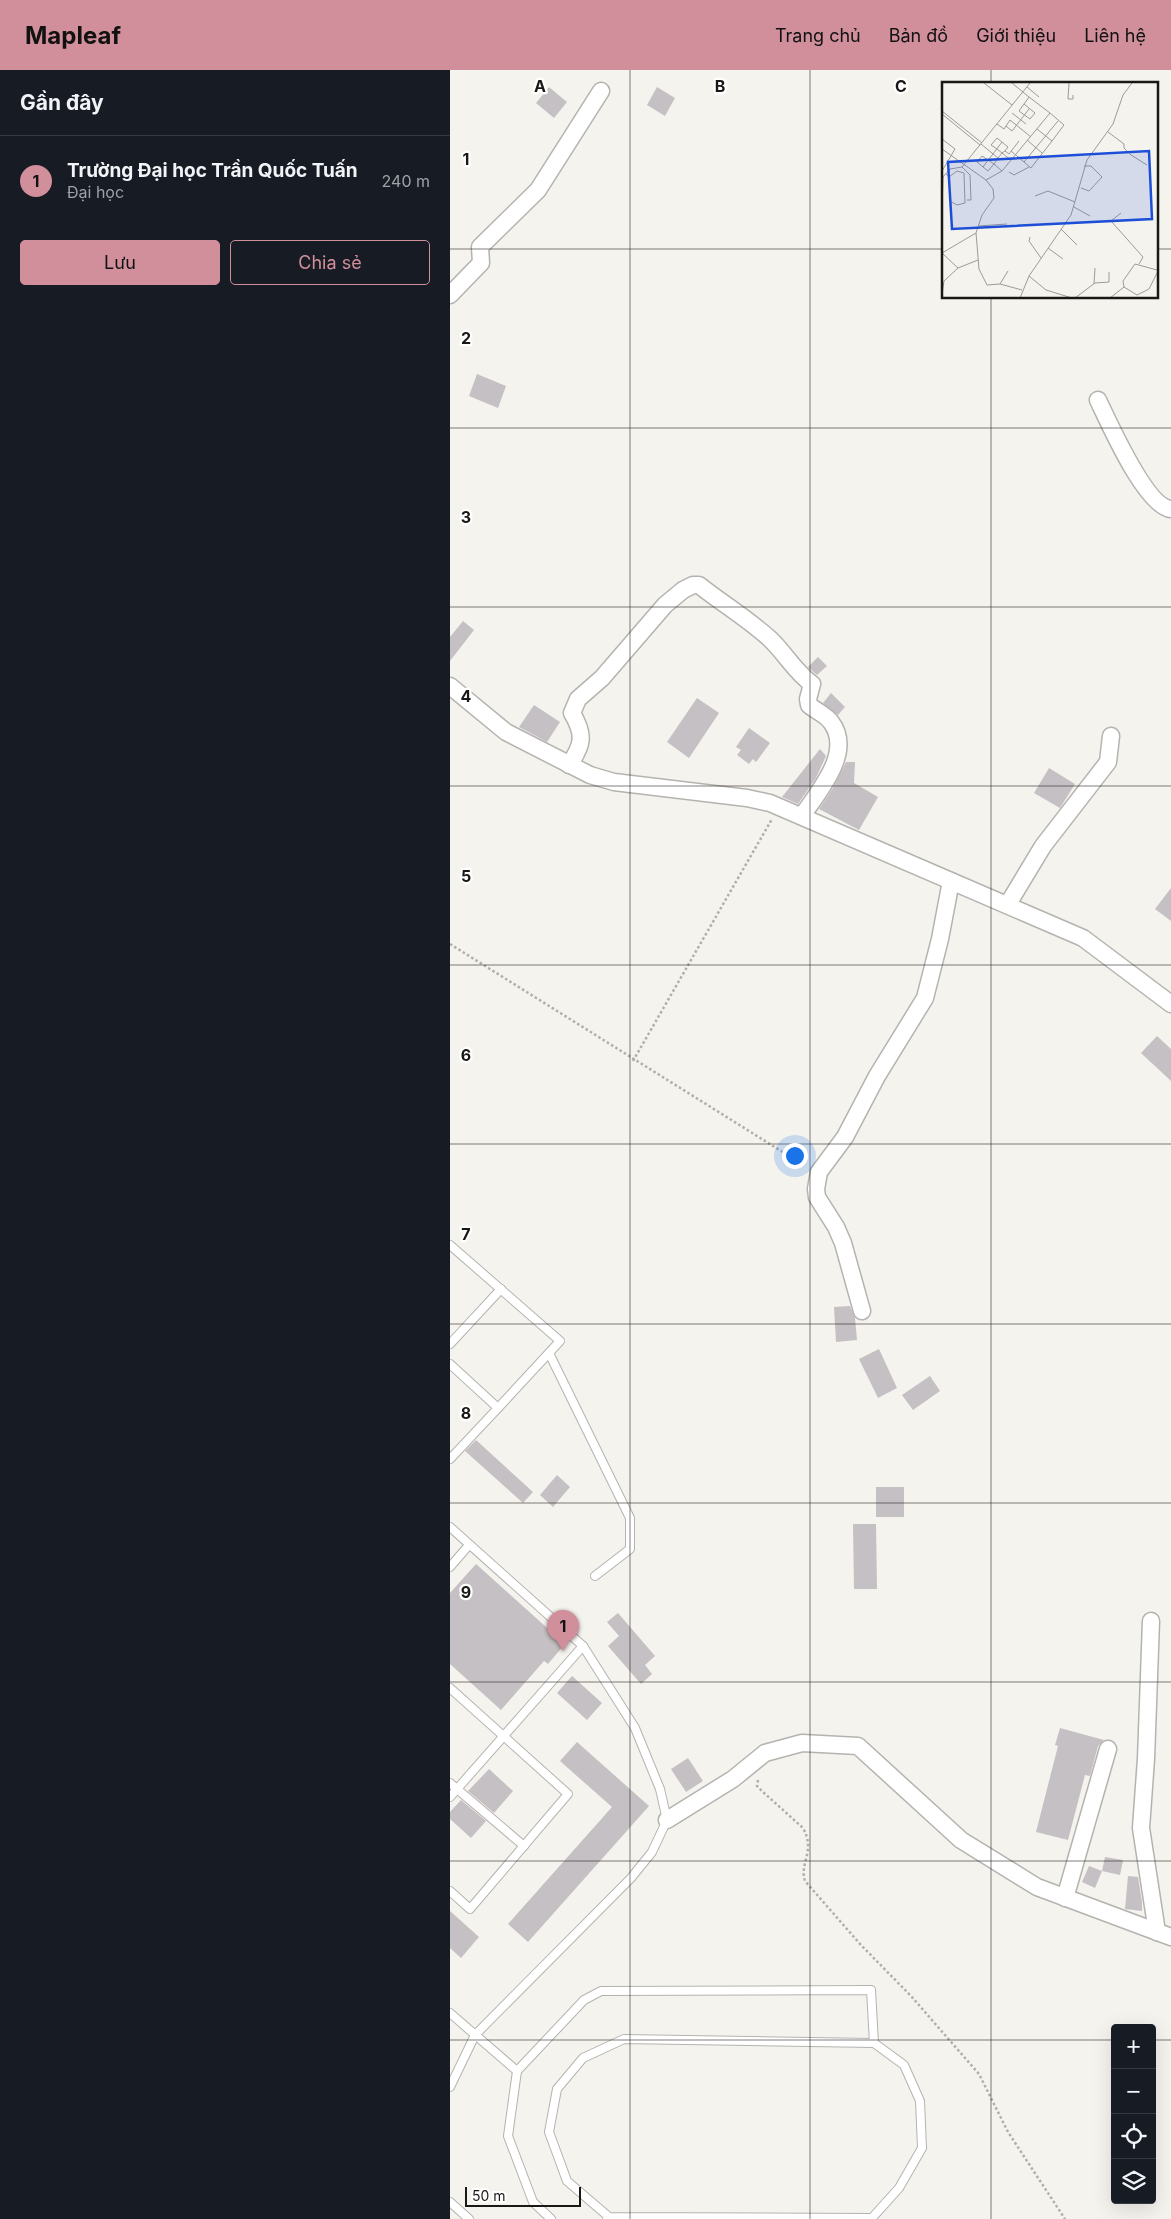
<!DOCTYPE html>
<html lang="vi">
<meta charset="utf-8">
<style>
body{margin:0;font-family:Inter,sans-serif;background:#242831;color:#f1f3f6}
.controls{position:absolute;right:15px;bottom:15px;display:grid;overflow:hidden;border-radius:5px;box-shadow:0 5px 20px #0002}
.controls button{width:45px;height:45px;display:grid;place-items:center;padding:0;border:0;border-bottom:1px solid #363941;background:#171b24;color:#f1f3f6;font:25px sans-serif}
.scale{position:absolute;left:15px;bottom:12px;width:116px;box-sizing:border-box;padding-left:5px;border:2px solid #191817;border-top:0;font-size:14px;line-height:18px;white-space:nowrap;color:#191817;-webkit-text-stroke:4px #fff;paint-order:stroke}
.you{position:absolute;left:344px;top:1085px;width:18px;height:18px;margin:-12px;border:4px solid #fff;border-radius:50%;background:#1a73e8;box-shadow:0 0 0 8px #1a73e833}
.badge{display:grid;place-items:center;width:32px;height:32px;border-radius:50%;background:#d18e9b;color:#111;font-size:16px;font-weight:700}
.pin{position:absolute;translate:-50% -41px;filter:drop-shadow(0 1px 2px #0008)}
.pin::after{content:'';position:absolute;top:26px;width:18px;height:15px;background:inherit;clip-path:polygon(0 0,100% 0,50% 100%)}
.list{margin:0;padding:0;list-style:none}
h2{display:flex;justify-content:space-between;align-items:center;height:65px;margin:0;padding:0 20px;font-size:21px}
h2 small{font-size:16px;font-weight:400;color:#9ea1a6}
.list li{display:grid;grid-template-columns:32px 1fr auto;gap:15px;align-items:center;box-sizing:border-box;height:90px;padding:0 20px;border-top:1px solid #363941}
.list b{display:block;font-size:19px;white-space:nowrap}
.list p{margin:0;font-size:16px;white-space:nowrap;color:#9ea1a6}
.list em{font-size:16px;font-style:normal;color:#9ea1a6}
.actions{display:flex;gap:10px;padding:15px 20px}
.actions a{flex:1;padding:11px 0;border:1px solid #d18e9b;border-radius:5px;text-align:center;font-size:18px;color:#d18e9b}
.actions .main{background:#d18e9b;color:#111}
.icon{flex:none;width:28px;height:28px;fill:none;stroke:currentColor;stroke-width:2;stroke-linecap:round;stroke-linejoin:round}
.map{position:relative;flex:none;width:721px;height:2149px;overflow:hidden}
header{display:flex;align-items:center;gap:30px;box-sizing:border-box;height:70px;padding:0 25px;background:#d18e9b;color:#111}
header strong{font-size:24px}
nav{display:flex;gap:28px;margin-inline-start:auto;font-size:18px}
main{display:flex}
aside{flex:1;background:#171b24}
.map>svg:first-child{display:block}
.building{fill:#c5c0c3}
.lines{fill:none;stroke-linecap:round;stroke-linejoin:round}
.service-casing{stroke:#b5b3af;stroke-width:10}
.minor-casing{stroke:#b5b3af;stroke-width:19}
.path{stroke:#b0aeab;stroke-width:2.5;stroke-dasharray:2.5 2.5;stroke-linecap:butt}
.service{stroke:#fff;stroke-width:8}
.minor{stroke:#fff;stroke-width:16}
.grid{fill:none;stroke:#191817;stroke-width:1;stroke-opacity:0.55}
.inset-road{fill:none;stroke:#9d9b98;stroke-width:1}
.view{fill:#1d4ed8;fill-opacity:0.15;stroke:#1d4ed8;stroke-width:2.5}
.inset-edge{fill:none;stroke:#191817;stroke-width:2.5}
.grid-label{font-size:16px;text-anchor:middle;font-weight:bold;fill:#191817;stroke:#fff;stroke-width:4.5;stroke-linejoin:round;paint-order:stroke}
</style>
<header>
<strong>Mapleaf</strong>
<nav><a>Trang chủ</a><a>Bản đồ</a><a>Giới thiệu</a><a>Liên hệ</a></nav>
</header>
<main>
<aside>
<h2>Gần đây<small></small></h2>
<ul class="list">
<li><span class="badge">1</span><div><b>Trường Đại học Trần Quốc Tuấn</b><p>Đại học</p></div><em>240 m</em></li>
</ul>
<div class="actions"><a class="main">Lưu</a><a>Chia sẻ</a></div>
</aside>
<div class="map">
<svg width="721" height="2149" viewBox="0 0 721 2149">
<rect width="100%" height="100%" fill="#f5f3ee"/>
<g class="building">
<polygon points="99,17 117,32 104,48 86,33"/>
<polygon points="207,17 225,28 215,46 197,35"/>
<polygon points="27,304 56,316 48,338 19,326"/>
<polygon points="13,551 24,560 0,591 0,567"/>
<polygon points="368,587 377,596 367,605 358,597"/>
<polygon points="381,623 395,637 388,645 373,633"/>
<polygon points="247,628 269,643 239,688 217,672"/>
<polygon points="84,635 110,652 97,672 69,657"/>
<polygon points="299,658 320,673 306,692 303,689 299,694 287,685 291,680 286,677"/>
<polygon points="370,679 376,686 366,708 348,734 332,727"/>
<polygon points="396,692 405,692 404,713 428,727 409,760 369,739 383,718"/>
<polygon points="599,698 625,714 610,738 584,723"/>
<polygon points="721,818 721,851 705,839"/>
<polygon points="707,966 721,979 721,1011 691,983"/>
<polygon points="400,1236 405,1248 407,1270 386,1272 384,1237"/>
<polygon points="429,1279 447,1318 428,1328 409,1289"/>
<polygon points="480,1306 490,1321 463,1340 452,1325"/>
<polygon points="26,1370 83,1422 73,1433 15,1381"/>
<polygon points="107,1405 120,1417 103,1437 90,1425"/>
<rect x="426" y="1417" width="28" height="30"/>
<polygon points="403,1454 426,1454 427,1519 404,1519"/>
<polygon points="26,1494 115,1574 98,1594 94,1591 51,1640 0,1594 0,1523"/>
<polygon points="168,1543 205,1586 195,1595 202,1604 191,1614 158,1576 169,1566 157,1552"/>
<polygon points="122,1606 152,1633 137,1650 107,1623"/>
<polygon points="610,1658 654,1670 648,1676 640,1706 635,1705 618,1770 586,1762 608,1676 605,1675"/>
<polygon points="127,1672 199,1736 78,1872 58,1854 162,1737 110,1691"/>
<polygon points="238,1688 253,1711 236,1722 221,1699"/>
<polygon points="39,1699 63,1721 44,1743 18,1721"/>
<polygon points="11,1730 36,1751 21,1768 0,1749 0,1742"/>
<polygon points="655,1787 673,1790 670,1805 652,1801"/>
<polygon points="639,1796 652,1801 645,1818 632,1812"/>
<polygon points="678,1806 688,1807 692,1832 692,1841 675,1839"/>
<polygon points="0,1841 29,1867 11,1888 0,1878"/>
</g>
<g class="lines">
<defs>
<g id="service">
<polyline points="0,1175 110,1271 48,1338"/>
<polyline points="0,1274 51,1219"/>
<polyline points="99,1283 180,1448 180,1479 145,1506"/>
<polyline points="0,1294 48,1338 0,1389"/>
<polyline points="0,1457 133,1576 185,1658 210,1719 217,1750 202,1782 181,1808 25,1965 0,2017"/>
<polyline points="0,1497 19,1475"/>
<polyline points="0,1618 118,1724 20,1839 0,1821"/>
<polyline points="0,1713 74,1776"/>
<polyline points="0,1727 133,1576"/>
<polyline points="0,1943 67,2001 58,2066 83,2132 101,2149"/>
<polyline points="67,2001 134,1930 151,1921 421,1920 424,1973"/>
<polyline points="0,2132 19,2149"/>
<polyline points="157,2149 159,2147 422,2148 449,2118 472,2078 470,2031 454,1995 424,1973 174,1969 133,1988 107,2019 99,2062 117,2111 159,2147"/>
</g>
<g id="minor">
<polyline points="0,225 31,193 30,177 88,120 151,21"/>
<path d="M 648,330 C 659,353 696,437 721,439"/>
<polyline points="0,616 56,662 140,705 164,712 297,728 320,733 633,868 721,934"/>
<path d="M 119,695 C 133,675 135,665 122,643 L 128,629 L 152,608 L 215,535 L 233,520 L 243,515 L 249,515 C 273,534 298,549 320,569 C 335,583 345,602 362,614 L 358,629 L 359,635 C 366,641 376,645 381,652 C 404,682 368,722 352,746"/>
<polyline points="558,834 593,776 658,692 661,666"/>
<polyline points="412,1241 393,1173 386,1157 367,1127 366,1119 369,1102 395,1067 427,1006 475,928 490,869 501,811"/>
<polyline points="701,1551 696,1689 691,1758 707,1862"/>
<polyline points="217,1750 283,1709 315,1683 352,1673 408,1676 511,1770 587,1817 721,1867"/>
<polyline points="615,1828 658,1679"/>
</g>
</defs>
<use href="#service" class="service-casing"/>
<use href="#minor" class="minor-casing"/>
<g class="path">
<polyline points="0,874 355,1096"/>
<polyline points="183,991 322,749"/>
<path d="M 308,1710 L 307,1716 L 313,1722 L 353,1758 C 366,1781 349,1793 355,1811 L 410,1874 L 461,1926 L 529,2004 L 558,2062 L 615,2149"/>
</g>
<use href="#service" class="service"/>
<use href="#minor" class="minor"/>
</g>
<path class="grid" d="M 180,0 L 180,2149M 360,0 L 360,2149M 541,0 L 541,14M 0,179 L 493,179M 707,179 L 721,179M 541,228 L 541,2149M 0,358 L 721,358M 0,537 L 721,537M 0,716 L 721,716M 0,895 L 721,895M 0,1074 L 721,1074M 0,1254 L 721,1254M 0,1433 L 721,1433M 0,1612 L 721,1612M 0,1791 L 721,1791M 0,1970 L 665,1970M 702,1970 L 721,1970"/>
<g transform="translate(492 12)">
<rect width="216" height="216" fill="#f5f3ee"/>
<path class="inset-road" d="M 42,1 L 70,23M 70,1 L 87,15 L 82,22M 127,1 L 126,17 L 131,17 L 131,13M 85,5 L 97,15M 87,15 L 108,31M 82,22 L 93,31 L 88,37 L 77,29 ZM 0,29 L 40,61M 70,31 L 84,42M 0,32 L 38,63M 55,42 L 62,47 L 68,38 L 89,55M 64,44 L 70,49 L 87,27M 166,50 L 182,62 L 182,66 L 189,73 L 205,83M 0,57 L 13,67 L 0,89M 85,58 L 100,71M 39,62 L 56,76M 0,67 L 44,98 L 60,89 L 108,31 L 122,43 L 110,59 L 95,47M 63,69 L 67,72 L 77,59M 69,69 L 82,80 L 116,39M 82,80 L 89,86 L 110,59M 20,85 L 28,93 L 29,118 L 25,118M 41,85 L 60,60M 60,89 L 52,82 L 40,74 L 35,80 L 46,89 L 52,82 L 56,76 L 60,71 L 63,69 L 66,65 L 55,56 L 49,63 L 55,67 L 60,71 L 69,78M 67,90 L 72,93 L 87,85M 4,92 L 7,95 L 15,89 L 22,91 L 23,121 L 15,123 L 8,119 L 7,95M 0,96 L 8,87 L 20,85 L 88,1M 139,106 L 147,109 L 160,95 L 149,84 L 142,84M 93,114 L 106,109 L 133,120M 132,125 L 148,134M 0,126 L 1,95M 179,131 L 169,139 L 201,175 L 197,182M 36,144 L 65,142M 119,147 L 135,163M 34,151 L 37,187 L 45,203 L 58,202 L 80,208M 88,155 L 87,159 L 99,176M 106,166 L 121,177M 0,171 L 34,151 L 40,133 L 52,116 L 51,107 L 44,98M 0,171 L 16,186 L 36,178M 87,194 L 104,208 L 130,216M 58,202 L 66,189M 152,202 L 153,186M 182,205 L 181,199 L 193,182 L 215,188M 0,212 L 2,199 L 16,186M 27,216 L 44,216M 78,216 L 87,194 L 129,133 L 145,78 L 171,42 L 181,13 L 190,1M 133,216 L 153,201 L 167,200 L 167,190M 168,216 L 182,205 L 195,213 L 207,207 L 217,187"/>
<path class="view" d="M 207,69 L 210,137 L 10,147 L 6,80 Z"/>
<rect width="216" height="216" class="inset-edge"/>
</g>
<g class="grid-label">
<text x="90" y="22">A</text>
<text x="270" y="22">B</text>
<text x="451" y="22">C</text>
<text x="16" y="95">1</text>
<text x="16" y="274">2</text>
<text x="16" y="453">3</text>
<text x="16" y="632">4</text>
<text x="16" y="812">5</text>
<text x="16" y="991">6</text>
<text x="16" y="1170">7</text>
<text x="16" y="1349">8</text>
<text x="16" y="1528">9</text>
</g>
</svg>
<div class="controls">
<button>+</button>
<button>−</button>
<button><svg class="icon" aria-label="locate" viewBox="0 0 24 24"><circle cx="12" cy="12" r="6"/><path d="M12 2v4M12 18v4M2 12h4M18 12h4"/></svg></button>
<button><svg class="icon" aria-label="layers" viewBox="0 0 24 24"><path d="M12 4l9 5-9 5-9-5zM3 14l9 5 9-5"/></svg></button>
</div>
<div class="scale">50 m</div>
<div class="you"></div>
<div class="pin badge" style="left:113px;top:1581px">1</div>
</div>
</main>
